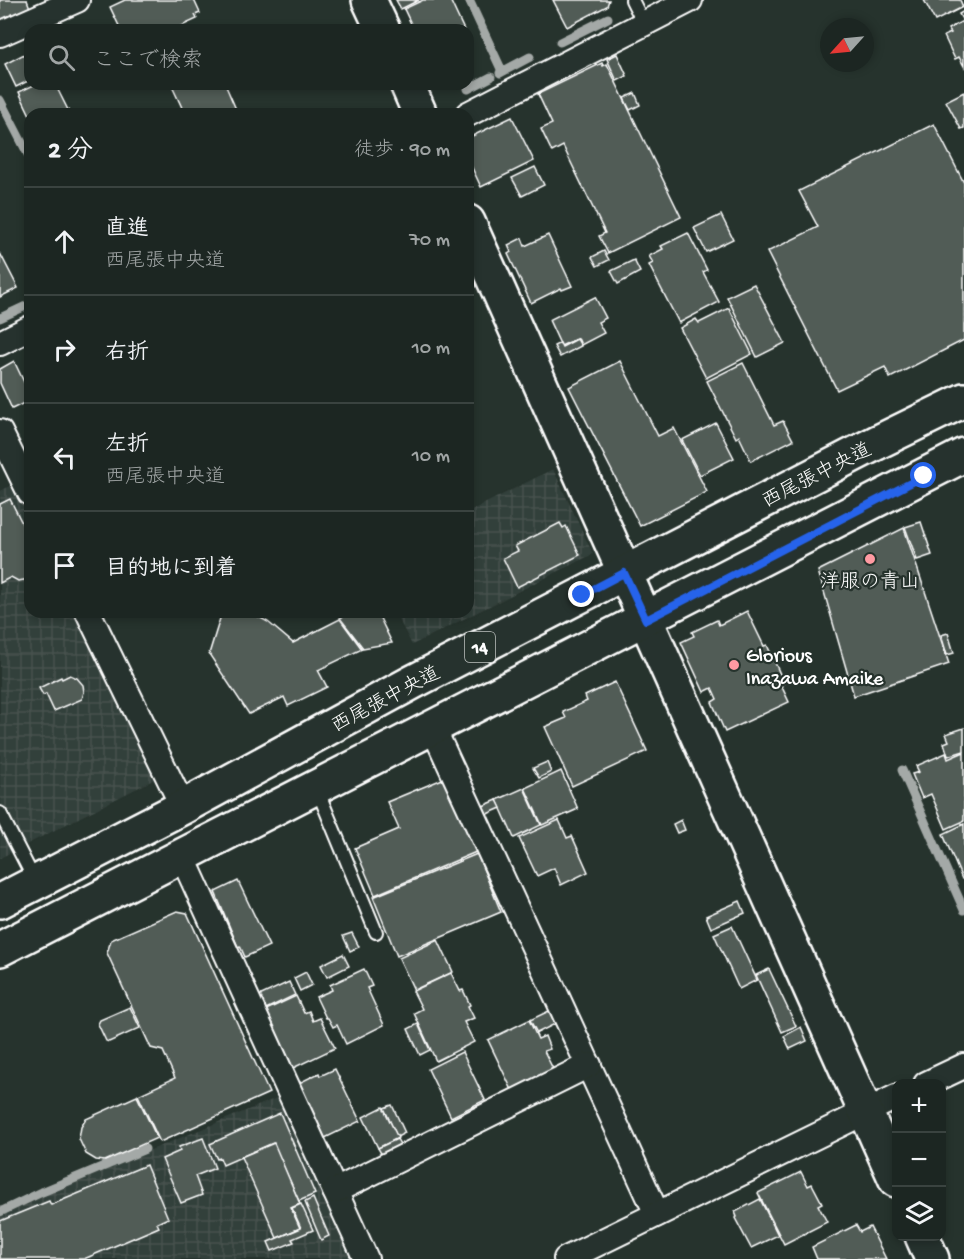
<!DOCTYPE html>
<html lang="ja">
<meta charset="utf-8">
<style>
body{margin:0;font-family:"Gochi Hand","Klee One",sans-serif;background:#29322f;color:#f1f3f6}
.controls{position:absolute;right:18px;bottom:18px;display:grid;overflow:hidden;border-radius:12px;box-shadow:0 3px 9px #0003}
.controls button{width:54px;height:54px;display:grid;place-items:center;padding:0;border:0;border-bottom:2px solid #3a4340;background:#1c2622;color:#f1f3f6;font:30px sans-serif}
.compass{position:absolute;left:820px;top:18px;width:54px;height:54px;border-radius:50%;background:#1c2622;box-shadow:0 3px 9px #0003;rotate:243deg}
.stop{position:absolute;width:18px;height:18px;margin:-14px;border:4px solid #2563eb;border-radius:50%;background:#fff}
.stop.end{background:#2563eb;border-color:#fff;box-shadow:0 2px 6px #0008}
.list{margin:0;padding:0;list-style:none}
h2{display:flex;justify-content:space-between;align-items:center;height:78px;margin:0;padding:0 24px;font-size:26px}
h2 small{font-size:20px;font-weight:400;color:#a0a5a5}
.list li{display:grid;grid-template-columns:39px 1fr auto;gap:18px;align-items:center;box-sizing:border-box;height:108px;padding:0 24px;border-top:2px solid #3a4340}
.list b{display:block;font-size:22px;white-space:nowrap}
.list p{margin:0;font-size:20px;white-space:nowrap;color:#a0a5a5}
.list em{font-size:20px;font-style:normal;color:#a0a5a5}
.icon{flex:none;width:33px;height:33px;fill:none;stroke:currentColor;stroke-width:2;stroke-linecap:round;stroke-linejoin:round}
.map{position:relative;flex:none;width:964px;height:1259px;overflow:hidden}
.search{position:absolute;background:#1c2622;box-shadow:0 3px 9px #0003;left:24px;top:24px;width:450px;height:66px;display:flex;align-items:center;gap:15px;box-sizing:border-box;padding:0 21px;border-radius:18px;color:#a0a5a5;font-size:22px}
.panel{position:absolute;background:#1c2622;box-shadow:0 3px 9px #0003;left:24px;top:108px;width:450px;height:510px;border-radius:18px}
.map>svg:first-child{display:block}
.industrial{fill:url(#industrial-grid)}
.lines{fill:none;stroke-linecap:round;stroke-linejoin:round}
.stream{stroke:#a4a9a7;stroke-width:9}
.building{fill:#515c57;stroke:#fff;stroke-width:1.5}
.lane-casing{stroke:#fff;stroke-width:16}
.street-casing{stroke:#fff;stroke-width:28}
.secondary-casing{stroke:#fff;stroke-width:38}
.primary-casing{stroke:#fff;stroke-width:38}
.lane{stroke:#26332d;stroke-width:12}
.street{stroke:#26332d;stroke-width:24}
.secondary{stroke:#26332d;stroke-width:33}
.primary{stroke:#26332d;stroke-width:33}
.route{stroke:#2563eb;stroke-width:8}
.poi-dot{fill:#ff9aa2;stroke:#26332d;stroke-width:2}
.labels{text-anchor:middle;stroke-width:4.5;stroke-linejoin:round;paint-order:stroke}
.shield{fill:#26332d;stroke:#bec2c0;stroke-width:1.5}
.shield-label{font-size:18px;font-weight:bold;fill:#fff}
.street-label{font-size:20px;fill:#fff;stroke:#26332d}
.poi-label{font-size:20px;fill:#fff;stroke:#26332d}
</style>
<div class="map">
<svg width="964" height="1259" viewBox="0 0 964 1259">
<defs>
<pattern id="industrial-grid" width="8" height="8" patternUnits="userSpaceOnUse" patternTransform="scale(1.5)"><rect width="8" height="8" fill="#333f3a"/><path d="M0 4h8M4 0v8" fill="none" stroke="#47524e"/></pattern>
</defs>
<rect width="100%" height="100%" fill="#26332d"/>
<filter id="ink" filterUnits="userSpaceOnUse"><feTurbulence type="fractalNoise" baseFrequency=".0167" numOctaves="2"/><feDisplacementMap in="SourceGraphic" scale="12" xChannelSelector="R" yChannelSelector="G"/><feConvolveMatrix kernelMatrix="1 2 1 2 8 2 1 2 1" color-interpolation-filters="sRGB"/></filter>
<g filter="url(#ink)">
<g class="industrial">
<polygon points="553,469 593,554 412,645 395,612 468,612 468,512"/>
<polygon points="18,482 30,507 30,612 81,612 161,776 0,858 0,491"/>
<polygon points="284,1095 358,1259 0,1259 0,1215 44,1194"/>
</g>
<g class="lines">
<g class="stream">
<polyline points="469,0 502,71"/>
<polyline points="560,42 608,18"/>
<polyline points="500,73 530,57"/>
<polyline points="468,89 491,77"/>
<polyline points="0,100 30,158"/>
<polyline points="0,318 30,304"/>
<polyline points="902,770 964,910"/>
<polyline points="0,1212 42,1192 145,1149"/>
</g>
</g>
<g class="building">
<polygon points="0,0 27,0 30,8 0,21"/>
<polygon points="125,0 194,0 200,13 195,15 197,19 173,30 121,30 110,7"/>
<polygon points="396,0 419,0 401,9"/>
<polygon points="423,0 450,0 464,30 414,30 404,9"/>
<polygon points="553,0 609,0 607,6 567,27"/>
<polygon points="924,0 960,0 963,7 935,21"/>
<polygon points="964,11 964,66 959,57 955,59 944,36 951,33 948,29 963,21 959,14"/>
<polygon points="30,51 30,80 16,87 5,64"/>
<polygon points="617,54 627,76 617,81 607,59"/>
<polygon points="602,63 603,66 607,64 681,217 608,253 599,236 605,233 563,146 552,152 541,129 552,124 538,94"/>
<polygon points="36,84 43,86 55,84 70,114 30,115 19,92"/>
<polygon points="171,84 225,84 238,114 185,114"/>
<polygon points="964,92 964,128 961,129 946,101"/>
<polygon points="635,93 640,105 630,110 624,98"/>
<polygon points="512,117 534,161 481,187 468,159 468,138"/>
<polygon points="934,124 964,183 964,340 890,378 885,367 837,390 767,252 818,227 799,191"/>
<polygon points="535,167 544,185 522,196 512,178"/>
<polygon points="721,215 733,239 706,252 694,228"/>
<polygon points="688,233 707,270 703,272 719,302 679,323 649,265 653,263 649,256 663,249 661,246"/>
<polygon points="548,235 572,286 562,290 561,288 531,303 508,254 511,252 508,245 522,238 525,246"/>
<polygon points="604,251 609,260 597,266 592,257"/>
<polygon points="0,253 18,288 0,297"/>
<polygon points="634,260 640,272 618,284 611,271"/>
<polygon points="754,284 785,343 757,357 727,297"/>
<polygon points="595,297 606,318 598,322 604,333 581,345 578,338 561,346 549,320"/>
<polygon points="729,308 752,354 706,378 680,328 696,319 699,323"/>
<polygon points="577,339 581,346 560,357 554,346 560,343 562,347"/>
<polygon points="14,361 24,382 30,379 30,400 12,409 0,383 0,369"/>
<polygon points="620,361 658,436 674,428 707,492 640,526 569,387"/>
<polygon points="743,363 774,425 783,421 793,440 751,461 739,436 736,438 707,381"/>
<polygon points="716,423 734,458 700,475 682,440"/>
<polygon points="10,499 30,539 30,579 18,581 11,577 0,583 0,504"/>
<polygon points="921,522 932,555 917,560 905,527"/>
<polygon points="560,523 563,528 566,526 580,555 517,587 503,558 518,551 515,546"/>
<polygon points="904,528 949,664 854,696 818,571"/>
<polygon points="747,611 764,646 767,645 784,683 781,685 789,702 725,732 712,702 717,699 712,688 704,692 681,642 694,636 692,632 717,620 719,625"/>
<polygon points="222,612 250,612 268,622 293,643 340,619 362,649 318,670 327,687 288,706 284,697 249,714 209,654"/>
<polygon points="352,612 377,612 392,643 363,648 340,618"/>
<polygon points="948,633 954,653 947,655 941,635"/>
<polygon points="70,675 77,678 83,685 84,692 82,699 54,711 46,694 43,695 39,688 61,677 62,679"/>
<polygon points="615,682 647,751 572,786 545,727 566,718 563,712 587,701 585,696"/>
<polygon points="964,728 964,751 948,756 944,743 949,741 946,734"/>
<polygon points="964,752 964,821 946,829 931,794 922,798 912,774 919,772 916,766 946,753 948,759"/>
<polygon points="547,762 551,772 539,778 533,768"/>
<polygon points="561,771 578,809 542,825 525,788"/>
<polygon points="445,778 476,852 375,895 355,848 399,829 387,802"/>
<polygon points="524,788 541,825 514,838 497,800"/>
<polygon points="497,800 501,808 487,814 483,806"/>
<polygon points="559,820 567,838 572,836 588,872 561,885 554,868 537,876 519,838"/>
<polygon points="681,820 685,830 677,833 673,824"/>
<polygon points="964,824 964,878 962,879 943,834"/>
<polygon points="477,854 501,912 397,956 373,897"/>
<polygon points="238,881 269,946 245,957 240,946 238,947 215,892"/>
<polygon points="740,901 745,913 711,928 706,916"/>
<polygon points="177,911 187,913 269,1093 160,1142 138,1095 175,1078 163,1051 151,1048 107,953 111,940"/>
<polygon points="732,926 757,980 739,989 714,934"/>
<polygon points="352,933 359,947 350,951 343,936"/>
<polygon points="438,940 453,972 414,990 399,958"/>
<polygon points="343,954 349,966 327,977 321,965"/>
<polygon points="364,969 372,986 367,988 384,1025 346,1044 337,1025 333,1027 328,1018 326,1018 316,997 332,990 330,985"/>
<polygon points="769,969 796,1026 782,1032 756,975"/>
<polygon points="306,972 312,985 300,991 294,978"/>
<polygon points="451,973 460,991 463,990 470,1005 468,1006 474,1018 464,1022 474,1042 436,1061 414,1013 422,1009 413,991"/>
<polygon points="289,982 295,995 266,1009 259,996"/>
<polygon points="296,996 304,1013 309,1011 313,1021 320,1018 335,1048 293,1068 266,1010"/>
<polygon points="130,1007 140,1028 109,1042 106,1041 98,1024 100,1020"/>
<polygon points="551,1010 557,1023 537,1033 530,1020"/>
<polygon points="529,1020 538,1039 545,1036 550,1049 544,1051 554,1071 512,1090 488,1040"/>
<polygon points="418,1024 430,1050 420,1055 408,1029"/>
<polygon points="801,1027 807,1041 790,1049 784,1036"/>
<polygon points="462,1052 485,1100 451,1117 428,1069"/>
<polygon points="335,1069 360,1121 325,1138 299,1083 319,1073 320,1076"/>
<polygon points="137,1096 157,1138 105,1161 96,1160 86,1154 79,1139 81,1127 86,1119"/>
<polygon points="392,1105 405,1133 397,1137 384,1108"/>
<polygon points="383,1107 398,1138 378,1148 363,1117"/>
<polygon points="280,1113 315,1194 299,1201 273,1143 223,1165 220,1158 217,1159 210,1144"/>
<polygon points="203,1138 215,1168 195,1176 202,1195 181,1203 162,1159 180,1151 179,1147"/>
<polygon points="397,1139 401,1146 382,1155 378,1148"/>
<polygon points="274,1143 300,1204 291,1208 300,1228 277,1238 241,1157"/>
<polygon points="146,1165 168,1218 157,1223 159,1227 84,1259 0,1259 0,1221 49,1201 51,1205"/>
<polygon points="801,1172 808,1186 812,1184 822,1203 818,1205 827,1222 784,1244 758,1193"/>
<polygon points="313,1198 329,1236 321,1240 305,1202"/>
<polygon points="760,1199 778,1235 751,1248 735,1218 737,1217 735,1212"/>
<polygon points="301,1204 313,1230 292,1239 294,1242 272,1251 268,1242 301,1228 292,1208"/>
<polygon points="856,1225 860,1232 870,1227 886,1259 817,1259 812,1247"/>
</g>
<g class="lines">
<defs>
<g id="lane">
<polyline points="632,0 644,24"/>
<polyline points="317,789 376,932"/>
<polyline points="0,813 35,881"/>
</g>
<g id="street">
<polyline points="0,34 77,0"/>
<polyline points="468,114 690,0"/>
<polyline points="0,343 30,328"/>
<polyline points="0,432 30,493"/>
<polyline points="88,612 183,807"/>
<polyline points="433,728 657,1214"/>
<polyline points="182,856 366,1259"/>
<polyline points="926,1084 964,1066"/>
<polyline points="335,1191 589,1065"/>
<polyline points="566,1259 896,1097"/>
</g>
<g id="secondary">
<polyline points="369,0 383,30"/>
<polyline points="407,84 420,114"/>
<polyline points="468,222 896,1180"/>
<polyline points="922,1236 932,1259"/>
</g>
<g id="primary">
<polyline points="0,901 183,807 413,682 880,441 964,400"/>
<polyline points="0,949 964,455"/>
</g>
</defs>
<use href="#lane" class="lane-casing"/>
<use href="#street" class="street-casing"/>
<use href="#secondary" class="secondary-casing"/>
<use href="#primary" class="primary-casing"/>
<use href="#lane" class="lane"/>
<use href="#street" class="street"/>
<use href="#secondary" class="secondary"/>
<use href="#primary" class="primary"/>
</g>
</g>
<g class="lines" filter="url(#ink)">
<polyline class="route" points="582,595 624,573 646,620 924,476"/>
</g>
<g class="poi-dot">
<circle cx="870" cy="559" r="6"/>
<circle cx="734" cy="665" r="6"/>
</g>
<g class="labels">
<rect class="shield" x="465" y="632" width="30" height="30" rx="4.5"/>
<g class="shield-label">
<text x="480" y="653">14</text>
</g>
<g class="street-label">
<text transform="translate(816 474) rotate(-27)" y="7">西尾張中央道</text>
<text transform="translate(385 698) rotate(-28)" y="7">西尾張中央道</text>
</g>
<g class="poi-label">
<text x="870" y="587">洋服の青山</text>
<text x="746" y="661" text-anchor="start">Glorious<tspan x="746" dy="23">Inazawa Amaike</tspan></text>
</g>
</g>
</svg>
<div class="controls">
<button>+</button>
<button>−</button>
<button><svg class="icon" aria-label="layers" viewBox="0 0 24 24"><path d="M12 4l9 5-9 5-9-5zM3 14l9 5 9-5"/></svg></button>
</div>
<svg class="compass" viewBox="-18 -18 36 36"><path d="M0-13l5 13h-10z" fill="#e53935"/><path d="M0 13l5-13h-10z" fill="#a0a5a5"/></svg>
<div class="stop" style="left:924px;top:476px"></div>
<div class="stop end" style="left:582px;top:595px"></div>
<div class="search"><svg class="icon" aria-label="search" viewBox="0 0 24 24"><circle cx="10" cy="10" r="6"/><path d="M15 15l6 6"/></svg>ここで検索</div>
<section class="panel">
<h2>2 分<small>徒歩 · 90 m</small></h2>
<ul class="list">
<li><svg class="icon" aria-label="ahead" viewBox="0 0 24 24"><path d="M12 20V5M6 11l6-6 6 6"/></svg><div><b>直進</b><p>西尾張中央道</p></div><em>70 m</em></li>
<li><svg class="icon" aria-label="right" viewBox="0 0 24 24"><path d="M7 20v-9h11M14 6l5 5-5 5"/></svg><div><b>右折</b></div><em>10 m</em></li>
<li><svg class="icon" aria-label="left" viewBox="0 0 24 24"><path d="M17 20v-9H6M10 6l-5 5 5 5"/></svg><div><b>左折</b><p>西尾張中央道</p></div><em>10 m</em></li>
<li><svg class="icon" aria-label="arrive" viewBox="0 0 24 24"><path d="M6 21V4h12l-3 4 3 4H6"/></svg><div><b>目的地に到着</b></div></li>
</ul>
</section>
</div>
